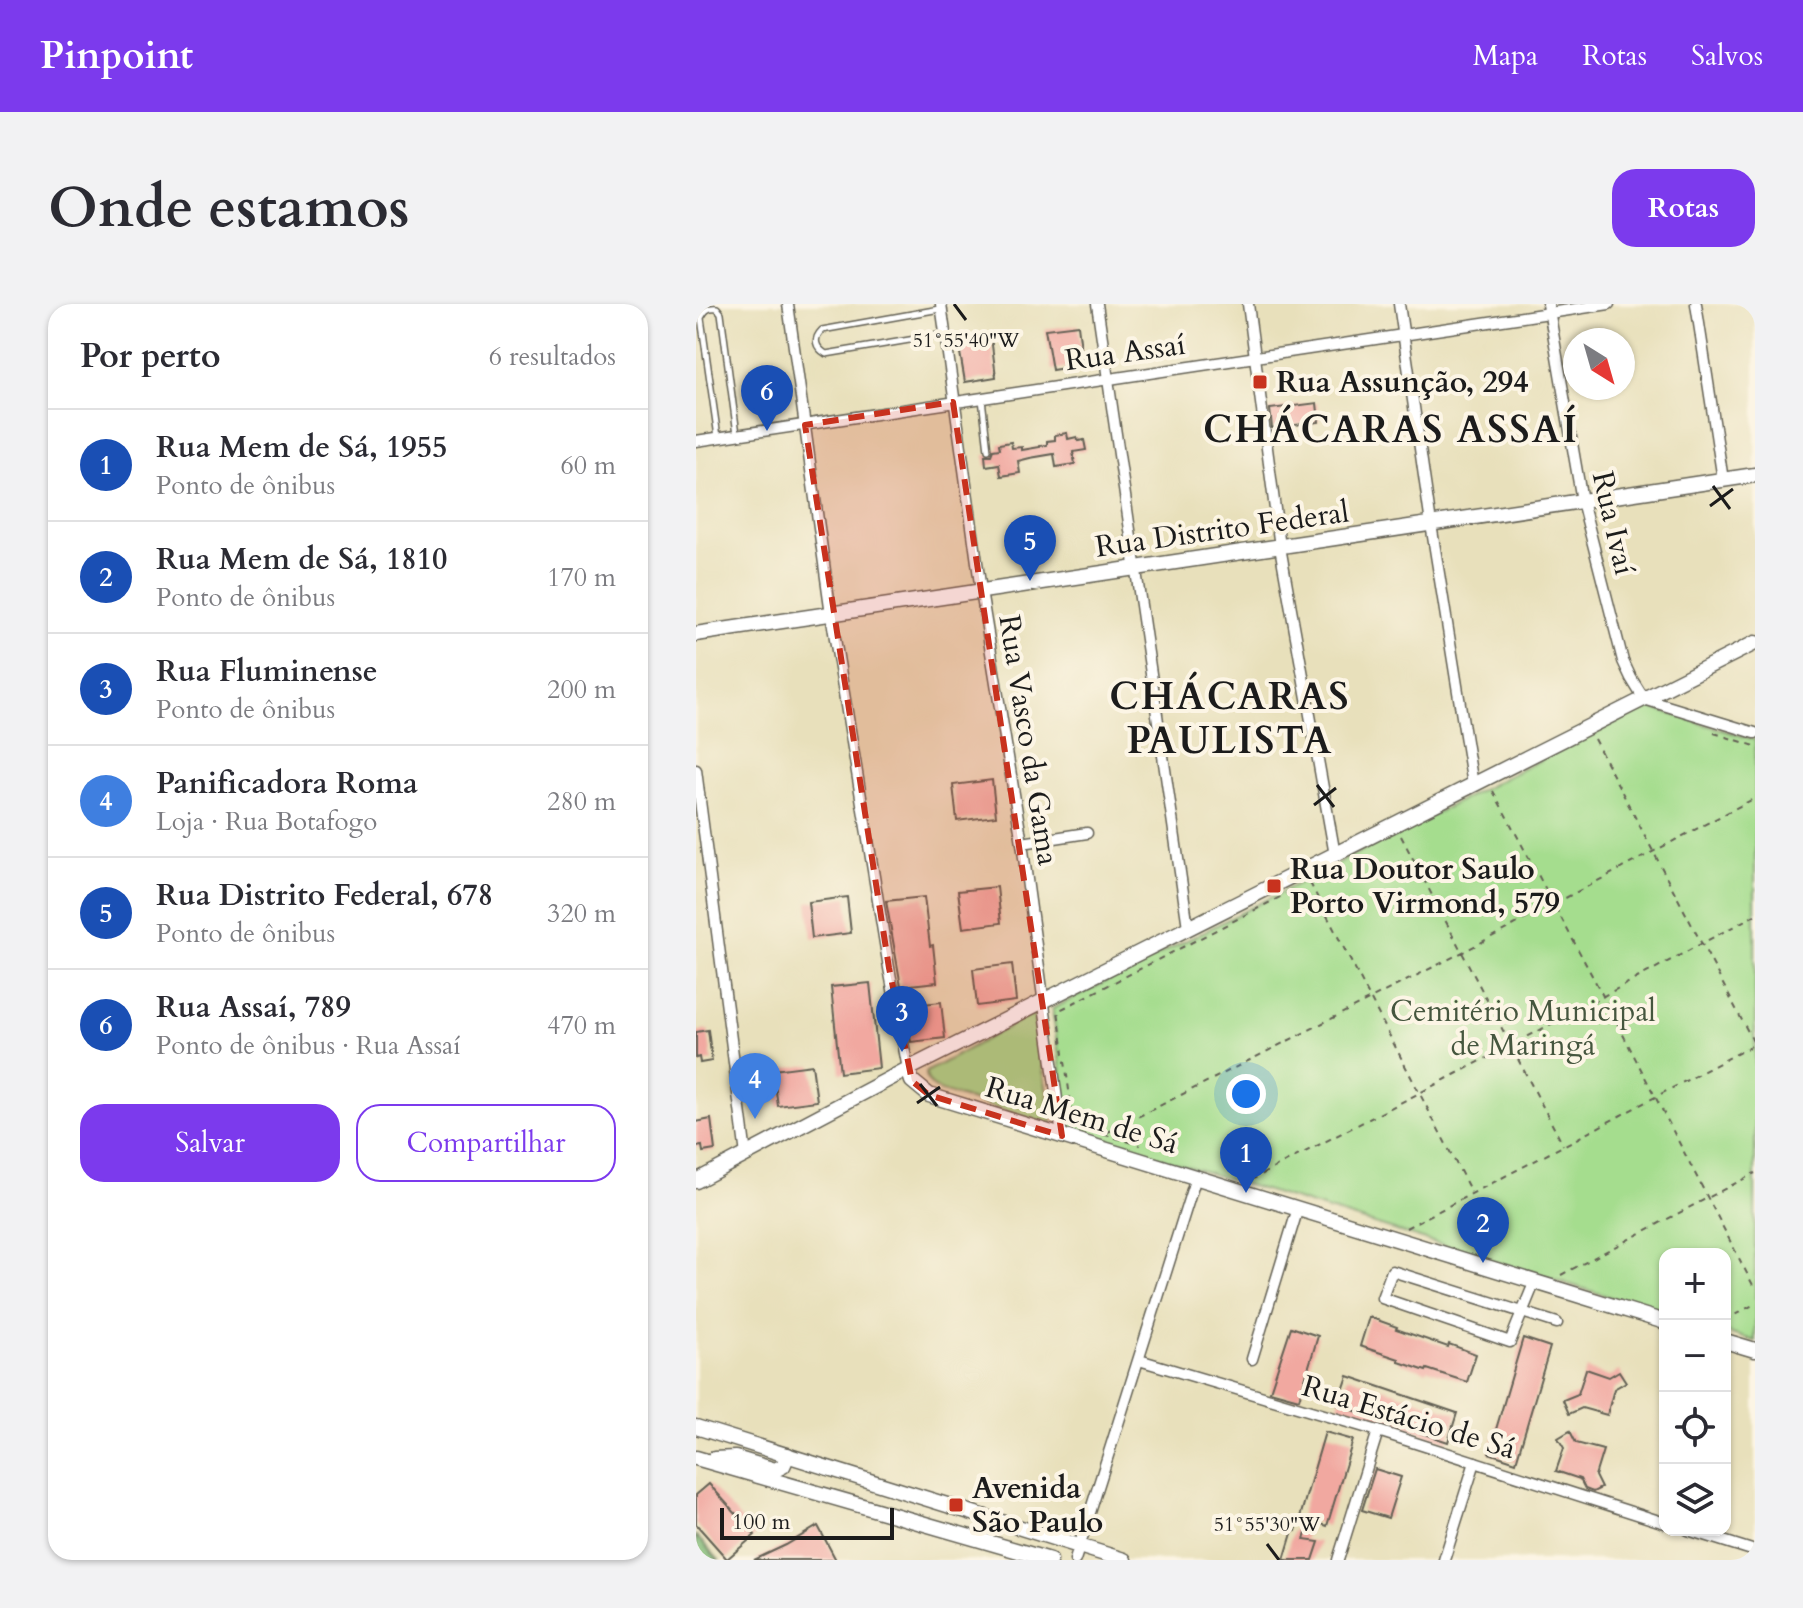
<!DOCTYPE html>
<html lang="pt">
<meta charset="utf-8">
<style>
body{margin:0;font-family:Cardo,serif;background:#f2f2f3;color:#2b2b33}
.controls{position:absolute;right:24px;bottom:24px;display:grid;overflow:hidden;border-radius:16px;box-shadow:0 2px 6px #0004}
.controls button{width:72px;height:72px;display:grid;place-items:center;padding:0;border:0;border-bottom:2px solid #e1e1e2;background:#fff;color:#2b2b33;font:40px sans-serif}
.compass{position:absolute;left:867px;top:24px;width:72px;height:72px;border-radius:50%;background:#fff;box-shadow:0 2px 6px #0004;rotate:143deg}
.scale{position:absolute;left:24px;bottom:20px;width:174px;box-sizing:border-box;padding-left:8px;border:4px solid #1c1c1c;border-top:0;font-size:22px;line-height:28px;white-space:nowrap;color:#1c1c1c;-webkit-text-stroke:6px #fcf5e5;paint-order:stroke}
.you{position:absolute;left:550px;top:790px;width:28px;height:28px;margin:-20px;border:6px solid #fff;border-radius:50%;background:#1a73e8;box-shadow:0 0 0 12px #1a73e833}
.badge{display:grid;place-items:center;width:52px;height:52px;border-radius:50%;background:#7c3aed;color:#fff;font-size:26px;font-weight:700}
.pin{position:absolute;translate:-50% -66px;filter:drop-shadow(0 2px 4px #0008)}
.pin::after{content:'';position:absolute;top:42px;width:28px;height:24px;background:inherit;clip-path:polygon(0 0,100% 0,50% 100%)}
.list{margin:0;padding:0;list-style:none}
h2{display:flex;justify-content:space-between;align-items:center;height:104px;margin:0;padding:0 32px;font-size:34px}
h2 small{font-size:26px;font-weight:400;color:#7c7c81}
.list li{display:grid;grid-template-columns:52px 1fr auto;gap:24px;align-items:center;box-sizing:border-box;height:112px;padding:0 32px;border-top:2px solid #e1e1e2}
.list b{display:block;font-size:30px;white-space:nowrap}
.list p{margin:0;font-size:26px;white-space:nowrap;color:#7c7c81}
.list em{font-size:26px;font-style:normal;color:#7c7c81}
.actions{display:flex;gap:16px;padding:24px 32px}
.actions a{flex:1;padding:18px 0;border:2px solid #7c3aed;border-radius:24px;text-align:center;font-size:28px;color:#7c3aed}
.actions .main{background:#7c3aed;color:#fff}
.icon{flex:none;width:44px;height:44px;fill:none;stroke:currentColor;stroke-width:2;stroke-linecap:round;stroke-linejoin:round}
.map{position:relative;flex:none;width:1059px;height:1256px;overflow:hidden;border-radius:24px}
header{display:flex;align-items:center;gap:48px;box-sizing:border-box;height:112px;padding:0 40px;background:#7c3aed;color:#fff}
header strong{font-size:38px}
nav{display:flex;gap:44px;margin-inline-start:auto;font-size:28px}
.intro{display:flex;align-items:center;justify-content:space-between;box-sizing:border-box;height:192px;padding:0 48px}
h1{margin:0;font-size:56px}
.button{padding:20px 36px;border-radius:24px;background:#7c3aed;color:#fff;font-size:28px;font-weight:700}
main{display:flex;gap:48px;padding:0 48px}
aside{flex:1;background:#fff;border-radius:24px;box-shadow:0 2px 6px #0004}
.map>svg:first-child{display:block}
.green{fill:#a5dd8e;stroke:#607c55;stroke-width:2}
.forest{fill:#84bc79;stroke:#506c4a;stroke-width:2}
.building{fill:#f1a8a0}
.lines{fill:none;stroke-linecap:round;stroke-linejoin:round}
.lane-casing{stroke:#636154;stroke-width:8}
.street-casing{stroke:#636154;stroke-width:13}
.secondary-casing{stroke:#636154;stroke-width:17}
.path{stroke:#636154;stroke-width:2;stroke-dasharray:6 6;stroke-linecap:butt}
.lane{stroke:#fff;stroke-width:5}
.street{stroke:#fff;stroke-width:10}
.secondary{stroke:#fff;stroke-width:14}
.marked{fill:#c8321e;fill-opacity:0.2;stroke:#c8321e;stroke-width:6;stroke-dasharray:16 10;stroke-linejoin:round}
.ticks{fill:none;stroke:#1c1c1c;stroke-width:3}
.poi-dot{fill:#c8321e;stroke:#fcf5e5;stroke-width:3}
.labels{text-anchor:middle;stroke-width:8;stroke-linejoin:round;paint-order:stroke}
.street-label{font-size:30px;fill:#1c1c1c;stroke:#fcf5e5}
.poi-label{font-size:30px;font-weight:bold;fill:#1c1c1c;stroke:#fcf5e5;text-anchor:start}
.park-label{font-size:30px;fill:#45563e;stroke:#fcf5e5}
.district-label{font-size:38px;font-weight:bold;letter-spacing:2px;fill:#1c1c1c;stroke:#fcf5e5}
.ticks-label{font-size:20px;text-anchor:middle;fill:#1c1c1c;stroke:#fcf5e5;stroke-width:8;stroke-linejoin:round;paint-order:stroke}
</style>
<header>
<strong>Pinpoint</strong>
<nav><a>Mapa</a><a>Rotas</a><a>Salvos</a></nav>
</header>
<div class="intro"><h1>Onde estamos</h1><a class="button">Rotas</a></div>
<main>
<aside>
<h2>Por perto<small>6 resultados</small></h2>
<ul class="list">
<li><span class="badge" style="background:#1a4fb4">1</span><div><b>Rua Mem de Sá, 1955</b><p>Ponto de ônibus</p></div><em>60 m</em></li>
<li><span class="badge" style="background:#1a4fb4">2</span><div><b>Rua Mem de Sá, 1810</b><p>Ponto de ônibus</p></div><em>170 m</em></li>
<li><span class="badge" style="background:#1a4fb4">3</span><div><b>Rua Fluminense</b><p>Ponto de ônibus</p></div><em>200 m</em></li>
<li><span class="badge" style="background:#3f7fe0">4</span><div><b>Panificadora Roma</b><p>Loja · Rua Botafogo</p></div><em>280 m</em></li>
<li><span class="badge" style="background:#1a4fb4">5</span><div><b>Rua Distrito Federal, 678</b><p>Ponto de ônibus</p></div><em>320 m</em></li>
<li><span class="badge" style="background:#1a4fb4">6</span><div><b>Rua Assaí, 789</b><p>Ponto de ônibus · Rua Assaí</p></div><em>470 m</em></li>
</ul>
<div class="actions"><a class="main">Salvar</a><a>Compartilhar</a></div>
</aside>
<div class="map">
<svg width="1059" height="1256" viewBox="0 0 1059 1256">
<rect width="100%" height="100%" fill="#fcf5e5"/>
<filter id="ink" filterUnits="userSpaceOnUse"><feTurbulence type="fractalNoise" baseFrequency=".0125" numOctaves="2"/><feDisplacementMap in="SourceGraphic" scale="16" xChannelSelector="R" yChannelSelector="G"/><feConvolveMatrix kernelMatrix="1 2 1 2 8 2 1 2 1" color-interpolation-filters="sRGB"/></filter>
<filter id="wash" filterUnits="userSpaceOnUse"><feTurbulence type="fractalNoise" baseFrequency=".006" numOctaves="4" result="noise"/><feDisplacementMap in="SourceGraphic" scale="32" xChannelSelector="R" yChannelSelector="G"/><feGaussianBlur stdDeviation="1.8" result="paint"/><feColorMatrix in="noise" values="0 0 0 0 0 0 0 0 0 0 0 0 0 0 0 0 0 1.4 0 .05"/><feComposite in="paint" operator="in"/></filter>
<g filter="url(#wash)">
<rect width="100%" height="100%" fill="#e8e0bb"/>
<g class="green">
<polygon points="950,402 1059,436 1059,1037 1029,1028 1029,950 969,950 969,1010 374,826 356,705"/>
<path d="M 337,709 L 357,822 L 245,787 C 236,782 230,779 230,768 Z"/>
</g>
<polygon class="forest" points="0,1232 23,1256 0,1256"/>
<g id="blocks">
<g class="building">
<polygon points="382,21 387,61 356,66 349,25"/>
<polygon points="295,33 300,73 269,78 262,37"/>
<polygon points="621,99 623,118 576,124 574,105"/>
<polygon points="371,129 372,135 381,133 382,137 388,136 390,146 377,148 379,160 360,163 358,150 334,154 322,157 324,169 305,172 303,160 290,162 289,151 295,151 297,146 304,145 303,140 315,138 316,144 326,143 326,146 344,143 344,142 351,141 351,137 359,136 359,131"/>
<polygon points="296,476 300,512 261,517 257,481"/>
<polygon points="301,583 305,619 267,624 262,587"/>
<polygon points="151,593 155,629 116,634 112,598"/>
<polygon points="228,593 234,642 237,641 241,678 205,682 190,597"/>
<polygon points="316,660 320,697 281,702 277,665"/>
<polygon points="174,679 183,764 144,769 135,683"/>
<polygon points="245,698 249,734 215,738 208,702"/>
<polygon points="12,726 16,757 4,759 3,753 0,754 0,728"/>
<polygon points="116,761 121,797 82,802 77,766"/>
<polygon points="15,815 19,846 7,848 6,842 0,843 0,818"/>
<polygon points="673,1013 701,1023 700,1025 752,1043 753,1040 780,1050 771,1078 731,1065 730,1067 703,1058 703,1055 664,1042"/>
<polygon points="595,1023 622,1032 603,1095 574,1087"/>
<polygon points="827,1034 854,1043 820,1158 793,1149"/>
<polygon points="890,1065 913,1073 923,1067 930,1078 918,1085 911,1111 886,1104 873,1110 867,1096 882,1090"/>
<polygon points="652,1072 761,1109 752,1138 642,1101"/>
<polygon points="874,1127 880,1139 907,1146 899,1172 905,1184 897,1188 889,1185 884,1175 860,1167 868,1144 862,1134"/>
<polygon points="629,1128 657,1136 631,1222 614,1216 608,1236 623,1238 617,1256 588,1256 597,1226 600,1227"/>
<polygon points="679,1165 705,1173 692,1214 666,1206"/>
<polygon points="13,1180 59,1231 31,1255 0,1220 0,1191"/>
<polygon points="122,1222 140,1256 58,1256 90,1241"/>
</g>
</g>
</g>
<g filter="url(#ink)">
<use href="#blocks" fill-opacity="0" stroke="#636154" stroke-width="2"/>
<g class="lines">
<defs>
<g id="lane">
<path d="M 244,5 L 126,26 C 117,35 119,43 130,50 L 249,30"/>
<polyline points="286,95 292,146"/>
<path d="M 22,133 L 5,14 C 9,6 12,3 21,4 L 25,9 L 41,130"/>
</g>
<g id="street">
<polyline points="92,0 135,310 193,664 212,765"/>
<polyline points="245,0 285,287 326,539 366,832"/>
<polyline points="401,0 492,623"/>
<polyline points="552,0 584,243 639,551"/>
<polyline points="703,0 735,220 777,481"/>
<polyline points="852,0 886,197 927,357 935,374 948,395 1059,429"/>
<polyline points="1000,0 1027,176"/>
<polyline points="0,137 913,0"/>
<polyline points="0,466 50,851"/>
<polyline points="326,539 391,529"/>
<polyline points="839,977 814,1038 686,994 696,967 861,1019"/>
<polyline points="556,1055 602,904"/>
<polyline points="443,1056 682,1127 969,1219"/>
<polyline points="992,1226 1059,1247"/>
<polyline points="379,1256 500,873"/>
<polyline points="642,1256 682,1127"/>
<polyline points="748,1256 779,1158"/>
</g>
<g id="secondary">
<polyline points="0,330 1059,171"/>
<polyline points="212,765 216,777 233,791 969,1018"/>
<polyline points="0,877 212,765 1059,339"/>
<polyline points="1029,1037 1059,1046"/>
<polyline points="0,1123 428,1256"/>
<polyline points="0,1154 354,1256"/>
<polyline points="18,1155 39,1154 79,1166 87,1162 92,1151"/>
</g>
</defs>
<use href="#lane" class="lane-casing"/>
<use href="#street" class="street-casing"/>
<use href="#secondary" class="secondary-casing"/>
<g class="path">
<polyline points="1018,429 1059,442"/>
<polyline points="898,435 1059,741"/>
<polyline points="797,487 907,692 1059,985"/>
<polyline points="705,532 867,841"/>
<polyline points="614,579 775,888"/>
<polyline points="378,822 362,707 594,588"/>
<polyline points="396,827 444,841"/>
<polyline points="410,829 767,648 1059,494"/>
<polyline points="555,876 816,741 1059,611"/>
<polyline points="710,924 867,842 1059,740"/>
<polyline points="865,971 1059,869"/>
<polyline points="1029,1016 1059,1000"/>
</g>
<use href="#lane" class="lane"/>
<use href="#street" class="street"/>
<use href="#secondary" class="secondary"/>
</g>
</g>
<path class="marked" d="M 257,98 L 366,832 L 233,791 L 216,777 L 193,664 L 109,121 Z"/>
<path class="ticks" d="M 258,0 L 270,16M 1017,182 L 1034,205M 1014,202 L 1037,185M 621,481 L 638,503M 618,501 L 640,484M 224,780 L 241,802M 221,799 L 244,783M 571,1240 L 583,1256"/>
<g class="poi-dot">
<rect x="556" y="70" width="16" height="16" rx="4"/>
<rect x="570" y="574" width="16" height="16" rx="4"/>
<rect x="252" y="1193" width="16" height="16" rx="4"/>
</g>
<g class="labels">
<g class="street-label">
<text transform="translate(429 48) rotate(-8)" y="10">Rua Assaí</text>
<text transform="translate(918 219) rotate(77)" y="10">Rua Ivaí</text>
<text transform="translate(526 225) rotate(-8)" y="10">Rua Distrito Federal</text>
<text transform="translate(333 436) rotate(81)" y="10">Rua Vasco da Gama</text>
<text transform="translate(386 811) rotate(17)" y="10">Rua Mem de Sá</text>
<text transform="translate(713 1113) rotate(17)" y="10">Rua Estácio de Sá</text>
</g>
<g class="poi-label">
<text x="580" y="88">Rua Assunção, 294</text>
<text x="594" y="575">Rua Doutor Saulo<tspan x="594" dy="34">Porto Virmond, 579</tspan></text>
<text x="276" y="1194">Avenida<tspan x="276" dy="34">São Paulo</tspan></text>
</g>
<g class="park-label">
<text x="827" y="717">Cemitério Municipal<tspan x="827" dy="34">de Maringá</tspan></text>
</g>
<g class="district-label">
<text x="695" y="138">CHÁCARAS ASSAÍ</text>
<text x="534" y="405">CHÁCARAS<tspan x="534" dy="44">PAULISTA</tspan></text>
</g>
</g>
<g class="ticks-label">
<text x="270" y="43">51°55'40"W</text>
<text x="571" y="1227">51°55'30"W</text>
</g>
</svg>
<div class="controls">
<button>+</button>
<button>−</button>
<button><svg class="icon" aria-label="locate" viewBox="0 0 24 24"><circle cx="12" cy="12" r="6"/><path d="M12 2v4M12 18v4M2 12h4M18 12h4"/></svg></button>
<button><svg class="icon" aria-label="layers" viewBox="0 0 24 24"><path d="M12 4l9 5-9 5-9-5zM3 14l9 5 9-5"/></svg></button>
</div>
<svg class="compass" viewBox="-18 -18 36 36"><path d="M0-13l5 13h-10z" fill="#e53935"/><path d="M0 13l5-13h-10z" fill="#7c7c81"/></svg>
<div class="scale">100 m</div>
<div class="you"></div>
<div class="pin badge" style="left:550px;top:889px;background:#1a4fb4">1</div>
<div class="pin badge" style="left:787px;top:959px;background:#1a4fb4">2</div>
<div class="pin badge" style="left:206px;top:748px;background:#1a4fb4">3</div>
<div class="pin badge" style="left:59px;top:815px;background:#3f7fe0">4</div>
<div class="pin badge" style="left:334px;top:277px;background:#1a4fb4">5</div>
<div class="pin badge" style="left:71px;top:127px;background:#1a4fb4">6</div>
</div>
</main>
